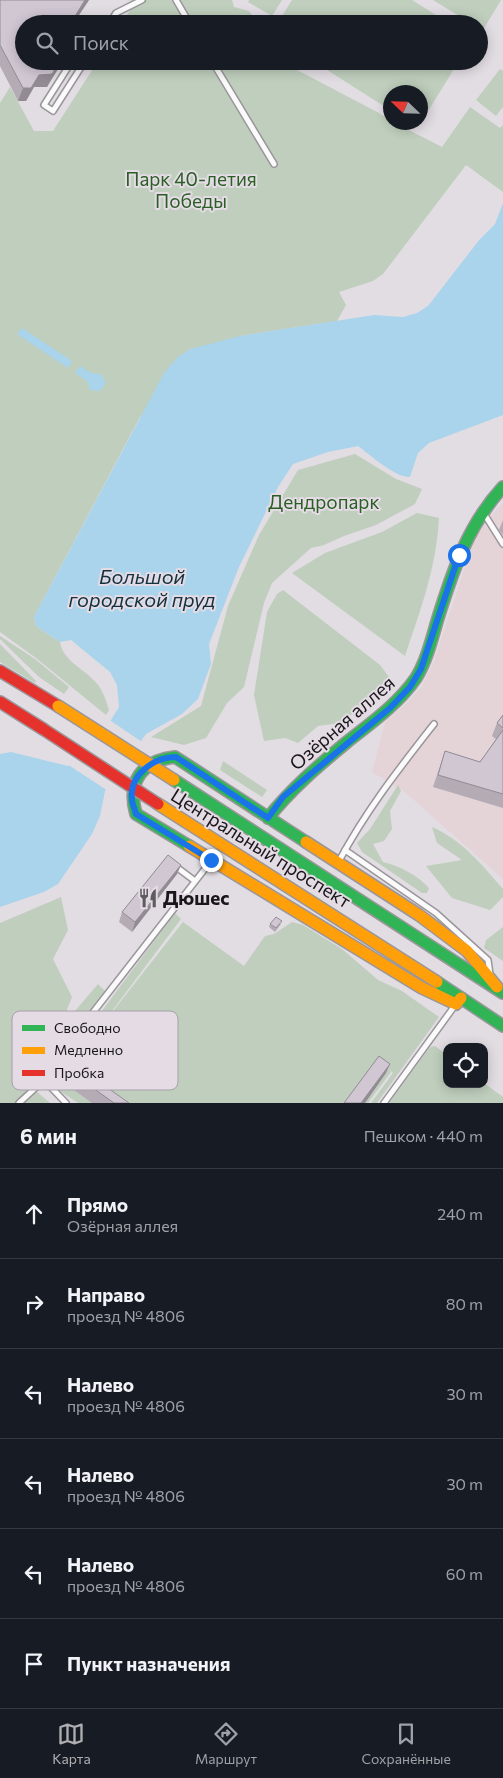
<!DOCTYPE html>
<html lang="ru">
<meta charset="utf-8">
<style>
body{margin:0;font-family:Commissioner,sans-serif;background:#242831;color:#f1f3f6}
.controls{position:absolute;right:15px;bottom:15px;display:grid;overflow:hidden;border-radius:10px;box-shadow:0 2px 12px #0003}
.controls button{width:45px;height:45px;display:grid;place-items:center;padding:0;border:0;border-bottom:1px solid #363941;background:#171b24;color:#f1f3f6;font:25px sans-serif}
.compass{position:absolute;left:383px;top:85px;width:45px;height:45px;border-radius:50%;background:#171b24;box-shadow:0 2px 12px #0003;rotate:293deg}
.stop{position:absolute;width:15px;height:15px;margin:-11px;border:4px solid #1a73e8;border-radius:50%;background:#fff}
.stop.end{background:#1a73e8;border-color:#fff;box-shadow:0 1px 5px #0008}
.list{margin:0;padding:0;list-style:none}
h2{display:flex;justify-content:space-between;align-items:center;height:65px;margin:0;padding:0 20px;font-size:21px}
h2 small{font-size:16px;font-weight:400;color:#9ea1a6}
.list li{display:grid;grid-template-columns:32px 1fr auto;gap:15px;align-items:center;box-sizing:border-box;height:90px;padding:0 20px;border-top:1px solid #363941}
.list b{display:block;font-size:19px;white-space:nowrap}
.list p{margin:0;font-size:16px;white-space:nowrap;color:#9ea1a6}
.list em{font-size:16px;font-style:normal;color:#9ea1a6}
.icon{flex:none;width:28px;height:28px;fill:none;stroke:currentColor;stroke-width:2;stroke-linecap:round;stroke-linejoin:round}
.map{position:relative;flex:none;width:503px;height:1103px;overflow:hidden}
.search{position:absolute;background:#171b24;box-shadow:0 2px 12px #0003;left:15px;right:15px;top:15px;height:55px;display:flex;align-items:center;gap:12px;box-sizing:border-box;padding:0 18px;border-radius:28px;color:#9ea1a6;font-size:19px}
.sheet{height:605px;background:#171b24}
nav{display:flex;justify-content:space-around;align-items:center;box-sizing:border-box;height:70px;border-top:1px solid #363941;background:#171b24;font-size:14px;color:#9ea1a6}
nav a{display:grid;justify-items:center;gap:2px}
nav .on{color:#afafb2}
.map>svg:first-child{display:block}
.industrial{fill:#e5d4d7}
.green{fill:#bfcebd}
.water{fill:#a9d4ec}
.pier{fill:#e2dde3}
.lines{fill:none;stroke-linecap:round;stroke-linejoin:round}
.lane-casing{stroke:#9a969b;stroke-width:8}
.fast-casing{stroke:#9a969b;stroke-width:14}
.slow-casing{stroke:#9a969b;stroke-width:14}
.jam-casing{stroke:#9a969b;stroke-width:14}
.lane{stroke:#fbfafb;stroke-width:5}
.fast{stroke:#30b455;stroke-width:11}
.slow{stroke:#ff9f0a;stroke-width:11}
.jam{stroke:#e5322d;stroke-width:11}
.slow-bridge-casing{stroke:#9a969b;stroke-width:14;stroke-linecap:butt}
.jam-bridge-casing{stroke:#9a969b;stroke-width:14;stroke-linecap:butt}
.slow-bridge{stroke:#ff9f0a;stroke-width:11}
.jam-bridge{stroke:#e5322d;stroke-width:11}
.wall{fill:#b4abb5}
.shaded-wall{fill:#928b94}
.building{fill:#d1c7d3;stroke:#928b94}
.route{stroke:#1a73e8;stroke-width:6}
.labels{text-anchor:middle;stroke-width:4;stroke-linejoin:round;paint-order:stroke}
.park-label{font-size:19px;fill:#295f23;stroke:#e4dbe5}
.street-label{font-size:19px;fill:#19161a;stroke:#e4dbe5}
.poi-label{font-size:19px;font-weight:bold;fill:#19161a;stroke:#e4dbe5;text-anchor:start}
.water-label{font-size:20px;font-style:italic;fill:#13323f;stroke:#e4dbe5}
.key{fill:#e4dbe5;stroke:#a7a0a8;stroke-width:1}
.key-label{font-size:14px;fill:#19161a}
</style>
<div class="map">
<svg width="503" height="1103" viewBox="0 0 503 1103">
<rect width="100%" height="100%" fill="#e2dde3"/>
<polygon class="industrial" points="503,503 503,879 406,793 372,772 385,722 407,703 422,686 433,664 473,542 489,517"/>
<g class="green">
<polygon points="127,0 232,0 234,7 249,11 259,24 121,24 136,1"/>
<polygon points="249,0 282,0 272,16 248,2"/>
<polygon points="292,0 412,0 450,24 277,24"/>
<polygon points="433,0 501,0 483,30 479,28 479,24 472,24"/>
<path d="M 98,61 L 280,61 L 377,112 L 390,120 L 390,122 L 395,123 L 442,147 L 470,107 L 500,128 L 503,125 L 503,192 L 466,165 L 383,274 L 373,281 L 339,292 L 346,305 L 337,321 L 240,336 L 140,417 L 34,617 L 36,626 L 60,642 C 63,662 86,669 98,685 C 104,693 106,701 109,710 L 106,715 L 36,658 L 0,632 L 0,103 L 10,87 L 34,131 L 53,131 Z"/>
<polygon points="313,61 459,61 418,127 411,123 420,122 420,92 390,92 390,110"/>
<polygon points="500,69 503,71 503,107 496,116 476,100"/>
<polygon points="355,454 396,479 422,489 415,504 376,525 344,536 324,545 311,548 272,583 264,603 244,687 227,703 206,738 184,745 151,737 201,706 228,606 259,535 298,470"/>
<path d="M 417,513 L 439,518 C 436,569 421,608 405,656 L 292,573 L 325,553 L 382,532 Z"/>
<polygon points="283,590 380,665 389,677 369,700 341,723 318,726 298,743 285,738 264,741 254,695 267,612 277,594"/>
<polygon points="0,636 35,659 69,687 64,694 39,677 0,639"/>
<polygon points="0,644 36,681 35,683 0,662"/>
<polygon points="223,761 267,790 262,797 220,770"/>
<path d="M 398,785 L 401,791 L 390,811 L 392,829 L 384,841 L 373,844 L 383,862 C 400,866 417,875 429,888 L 427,893 L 422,893 L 362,852 L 357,843 L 370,829 Z"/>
<path d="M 432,827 C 462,840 482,865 503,889 L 503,897 L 490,910 L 452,898 L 426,866 L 462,860 L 437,843 Z"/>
<polygon points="61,897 68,930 53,959 72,997 59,1030 98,984 106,992 63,1045 36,1091 50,1103 0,1103 0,923"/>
<polygon points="175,913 181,919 91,1039 183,922 244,966 265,936 274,934 292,922 303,925 342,949 378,980 402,991 439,1017 377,1103 371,1103 393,1073 388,1068 391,1072 368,1103 78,1103 54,1087 68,1069 63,1063"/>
<polygon points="503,927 503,961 484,948 486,940"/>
<polygon points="435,1046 447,1055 447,1084 484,1083 503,1097 503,1103 389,1103 430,1047"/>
</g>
<g class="water">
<path d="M 503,203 L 503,415 L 429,443 L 418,453 L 410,477 C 396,478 370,455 358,446 L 328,452 L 293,464 L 278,487 L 239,567 L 209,644 L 211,664 L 198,699 L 182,714 L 146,734 L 105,791 L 100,816 L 92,834 L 58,884 L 44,892 L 0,907 L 0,754 L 11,752 L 68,766 L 85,759 L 98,741 L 119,707 L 117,685 L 110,672 L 71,640 L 60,642 L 36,626 L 34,617 L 164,373 L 178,357 L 190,349 L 240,336 L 374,315 L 403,317 L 417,313 L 428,306 L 480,239 L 495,224 Z"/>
<polygon points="22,328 72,361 68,368 17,334"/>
<polygon points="80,366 91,373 101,374 106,383 100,391 90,390 87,381 75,373"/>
</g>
<polygon class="pier" points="108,719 142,742 108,791 64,762 83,757"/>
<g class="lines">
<defs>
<g id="lane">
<polyline points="176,0 190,24"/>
<polyline points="109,24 116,13 142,0"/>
<polyline points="72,61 44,105 53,111 85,61"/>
<polyline points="212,61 274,164"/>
<polyline points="483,512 503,544"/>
<polyline points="345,850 436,913 488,960 490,974"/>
<path d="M 339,861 C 367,809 398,770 434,724"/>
<polyline points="179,869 195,881"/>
<polyline points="44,1080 66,1103"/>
<polyline points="19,1103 44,1080 59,1056 211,861"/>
<polyline points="384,1103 456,1004"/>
</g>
<g id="fast">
<polyline points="174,780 503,993"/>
<path d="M 268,818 C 291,789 318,766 347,742 C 371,723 398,704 416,678 C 427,660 432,638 438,618 C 453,570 468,525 503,487"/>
<path d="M 189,846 L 136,814 C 127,782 141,761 175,757 L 306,842"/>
<polyline points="437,982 503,1026"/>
</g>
<g id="slow">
<polyline points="158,804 437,982"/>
<polyline points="306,842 419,915 467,951 497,987"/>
<polyline points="189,846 422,988 456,1004 461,998"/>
</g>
<g id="jam">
<polyline points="0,671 58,706"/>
<polyline points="0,702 43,729"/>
</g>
</defs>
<use href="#lane" class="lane-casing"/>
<use href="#fast" class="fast-casing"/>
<use href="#slow" class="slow-casing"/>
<use href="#jam" class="jam-casing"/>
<use href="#lane" class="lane"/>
<use href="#fast" class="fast"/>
<use href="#slow" class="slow"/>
<use href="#jam" class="jam"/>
<defs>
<polyline id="slow-bridge" points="58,706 174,780"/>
<polyline id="jam-bridge" points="43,729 158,804"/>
</defs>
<use href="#slow-bridge" class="slow-bridge-casing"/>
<use href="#jam-bridge" class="jam-bridge-casing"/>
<use href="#slow-bridge" class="slow-bridge"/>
<use href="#jam-bridge" class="jam-bridge"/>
</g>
<g class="wall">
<polygon points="0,0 89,0 73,24 47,87 34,87 26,101 18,101 0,66"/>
<polygon points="503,520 503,535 499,530"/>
<polygon points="503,715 503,808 433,787 445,751 480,762 496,739 492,736 497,723"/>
<polygon points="181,865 177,874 132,932 119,922 122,912"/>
<polygon points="270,924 281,924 275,932 269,927"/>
<polygon points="79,1078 129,1103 92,1103 74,1090"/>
</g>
<g class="shaded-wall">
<polygon points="85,0 89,0 73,24 72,21"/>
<polygon points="60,61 63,61 47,87 34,87 26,101 18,101 23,88 39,75"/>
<polygon points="181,865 177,874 132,932 135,922"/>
<polygon points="390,1064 386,1073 365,1103 361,1103"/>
</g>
<g class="building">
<polygon points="0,0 85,0 72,21 73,24 24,24 24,61 60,61 52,74 39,75 31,88 23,88 0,45"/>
<polygon points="503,715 503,728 497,723"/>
<polygon points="503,730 503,794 438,775 445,751 480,762"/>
<polygon points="168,855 181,865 135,922 122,912"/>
<polygon points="276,917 282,921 276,928 270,924"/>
<polygon points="379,1056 390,1064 361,1103 344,1103"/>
<polygon points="84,1071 129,1103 114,1103 79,1078"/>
</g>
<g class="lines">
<path class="route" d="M 211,860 L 136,814 C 135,809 132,804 132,799 C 129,775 154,757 176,757 L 268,818 L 283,797 L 390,708 L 410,687 L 421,669 L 459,555"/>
</g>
<defs>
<symbol id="restaurant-bare" viewBox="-9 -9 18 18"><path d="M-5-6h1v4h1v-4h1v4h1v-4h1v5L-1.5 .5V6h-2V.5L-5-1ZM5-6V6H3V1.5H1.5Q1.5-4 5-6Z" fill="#5f5c60" stroke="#e4dbe5" stroke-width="2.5" paint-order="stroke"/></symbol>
</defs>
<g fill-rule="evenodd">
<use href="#restaurant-bare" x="134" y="884" width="28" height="28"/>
</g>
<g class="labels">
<g class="park-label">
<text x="191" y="186">Парк 40-летия<tspan x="191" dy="22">Победы</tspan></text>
<text x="324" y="509">Дендропарк</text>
</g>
<g class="street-label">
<text transform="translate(342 723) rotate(-41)" y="7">Озёрная аллея</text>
<text transform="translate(261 848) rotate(32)" y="7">Центральный проспект</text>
</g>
<g class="poi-label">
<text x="163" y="905">Дюшес</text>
</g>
<g class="water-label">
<text x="142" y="584">Большой<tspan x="142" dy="23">городской пруд</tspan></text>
</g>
</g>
<rect x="12" y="1011" width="166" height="79" rx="8" class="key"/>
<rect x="22" y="1025" width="23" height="6" fill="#30b455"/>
<rect x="22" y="1047" width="23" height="7" fill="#ff9f0a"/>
<rect x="22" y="1070" width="23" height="6" fill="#e5322d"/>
<g class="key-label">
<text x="54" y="1033">Свободно</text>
<text x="54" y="1055">Медленно</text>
<text x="54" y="1078">Пробка</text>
</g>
</svg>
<div class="controls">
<button><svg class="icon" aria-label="locate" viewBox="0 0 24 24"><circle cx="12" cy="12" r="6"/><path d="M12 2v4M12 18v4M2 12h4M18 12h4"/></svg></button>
</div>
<svg class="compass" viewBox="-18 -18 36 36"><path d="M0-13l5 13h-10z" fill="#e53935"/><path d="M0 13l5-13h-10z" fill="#9ea1a6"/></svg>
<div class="stop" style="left:459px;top:555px"></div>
<div class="stop end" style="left:211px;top:860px"></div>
<div class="search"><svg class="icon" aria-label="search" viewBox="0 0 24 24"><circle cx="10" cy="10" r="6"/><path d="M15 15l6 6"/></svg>Поиск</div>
</div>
<section class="sheet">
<h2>6 мин<small>Пешком · 440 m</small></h2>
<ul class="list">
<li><svg class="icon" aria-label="ahead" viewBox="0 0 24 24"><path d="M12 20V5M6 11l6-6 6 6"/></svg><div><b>Прямо</b><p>Озёрная аллея</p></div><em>240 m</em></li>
<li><svg class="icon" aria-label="right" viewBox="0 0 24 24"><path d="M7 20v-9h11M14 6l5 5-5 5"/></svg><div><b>Направо</b><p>проезд № 4806</p></div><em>80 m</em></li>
<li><svg class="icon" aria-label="left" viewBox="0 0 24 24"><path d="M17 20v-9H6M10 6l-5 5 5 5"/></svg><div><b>Налево</b><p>проезд № 4806</p></div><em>30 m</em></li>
<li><svg class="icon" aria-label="left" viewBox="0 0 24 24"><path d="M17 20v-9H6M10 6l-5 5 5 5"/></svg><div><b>Налево</b><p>проезд № 4806</p></div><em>30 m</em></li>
<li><svg class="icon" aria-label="left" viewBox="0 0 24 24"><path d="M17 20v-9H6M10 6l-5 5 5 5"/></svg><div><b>Налево</b><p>проезд № 4806</p></div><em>60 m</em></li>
<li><svg class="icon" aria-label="arrive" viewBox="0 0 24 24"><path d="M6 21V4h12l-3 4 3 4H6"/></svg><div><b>Пункт назначения</b></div></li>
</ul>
</section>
<nav>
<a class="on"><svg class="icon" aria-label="map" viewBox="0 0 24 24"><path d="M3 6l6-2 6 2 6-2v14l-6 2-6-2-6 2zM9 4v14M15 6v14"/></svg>Карта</a>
<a><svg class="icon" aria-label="directions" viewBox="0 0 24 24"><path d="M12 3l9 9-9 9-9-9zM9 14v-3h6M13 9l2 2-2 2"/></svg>Маршрут</a>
<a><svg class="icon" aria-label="saved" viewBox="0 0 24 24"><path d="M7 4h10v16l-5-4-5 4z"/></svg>Сохранённые</a>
</nav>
